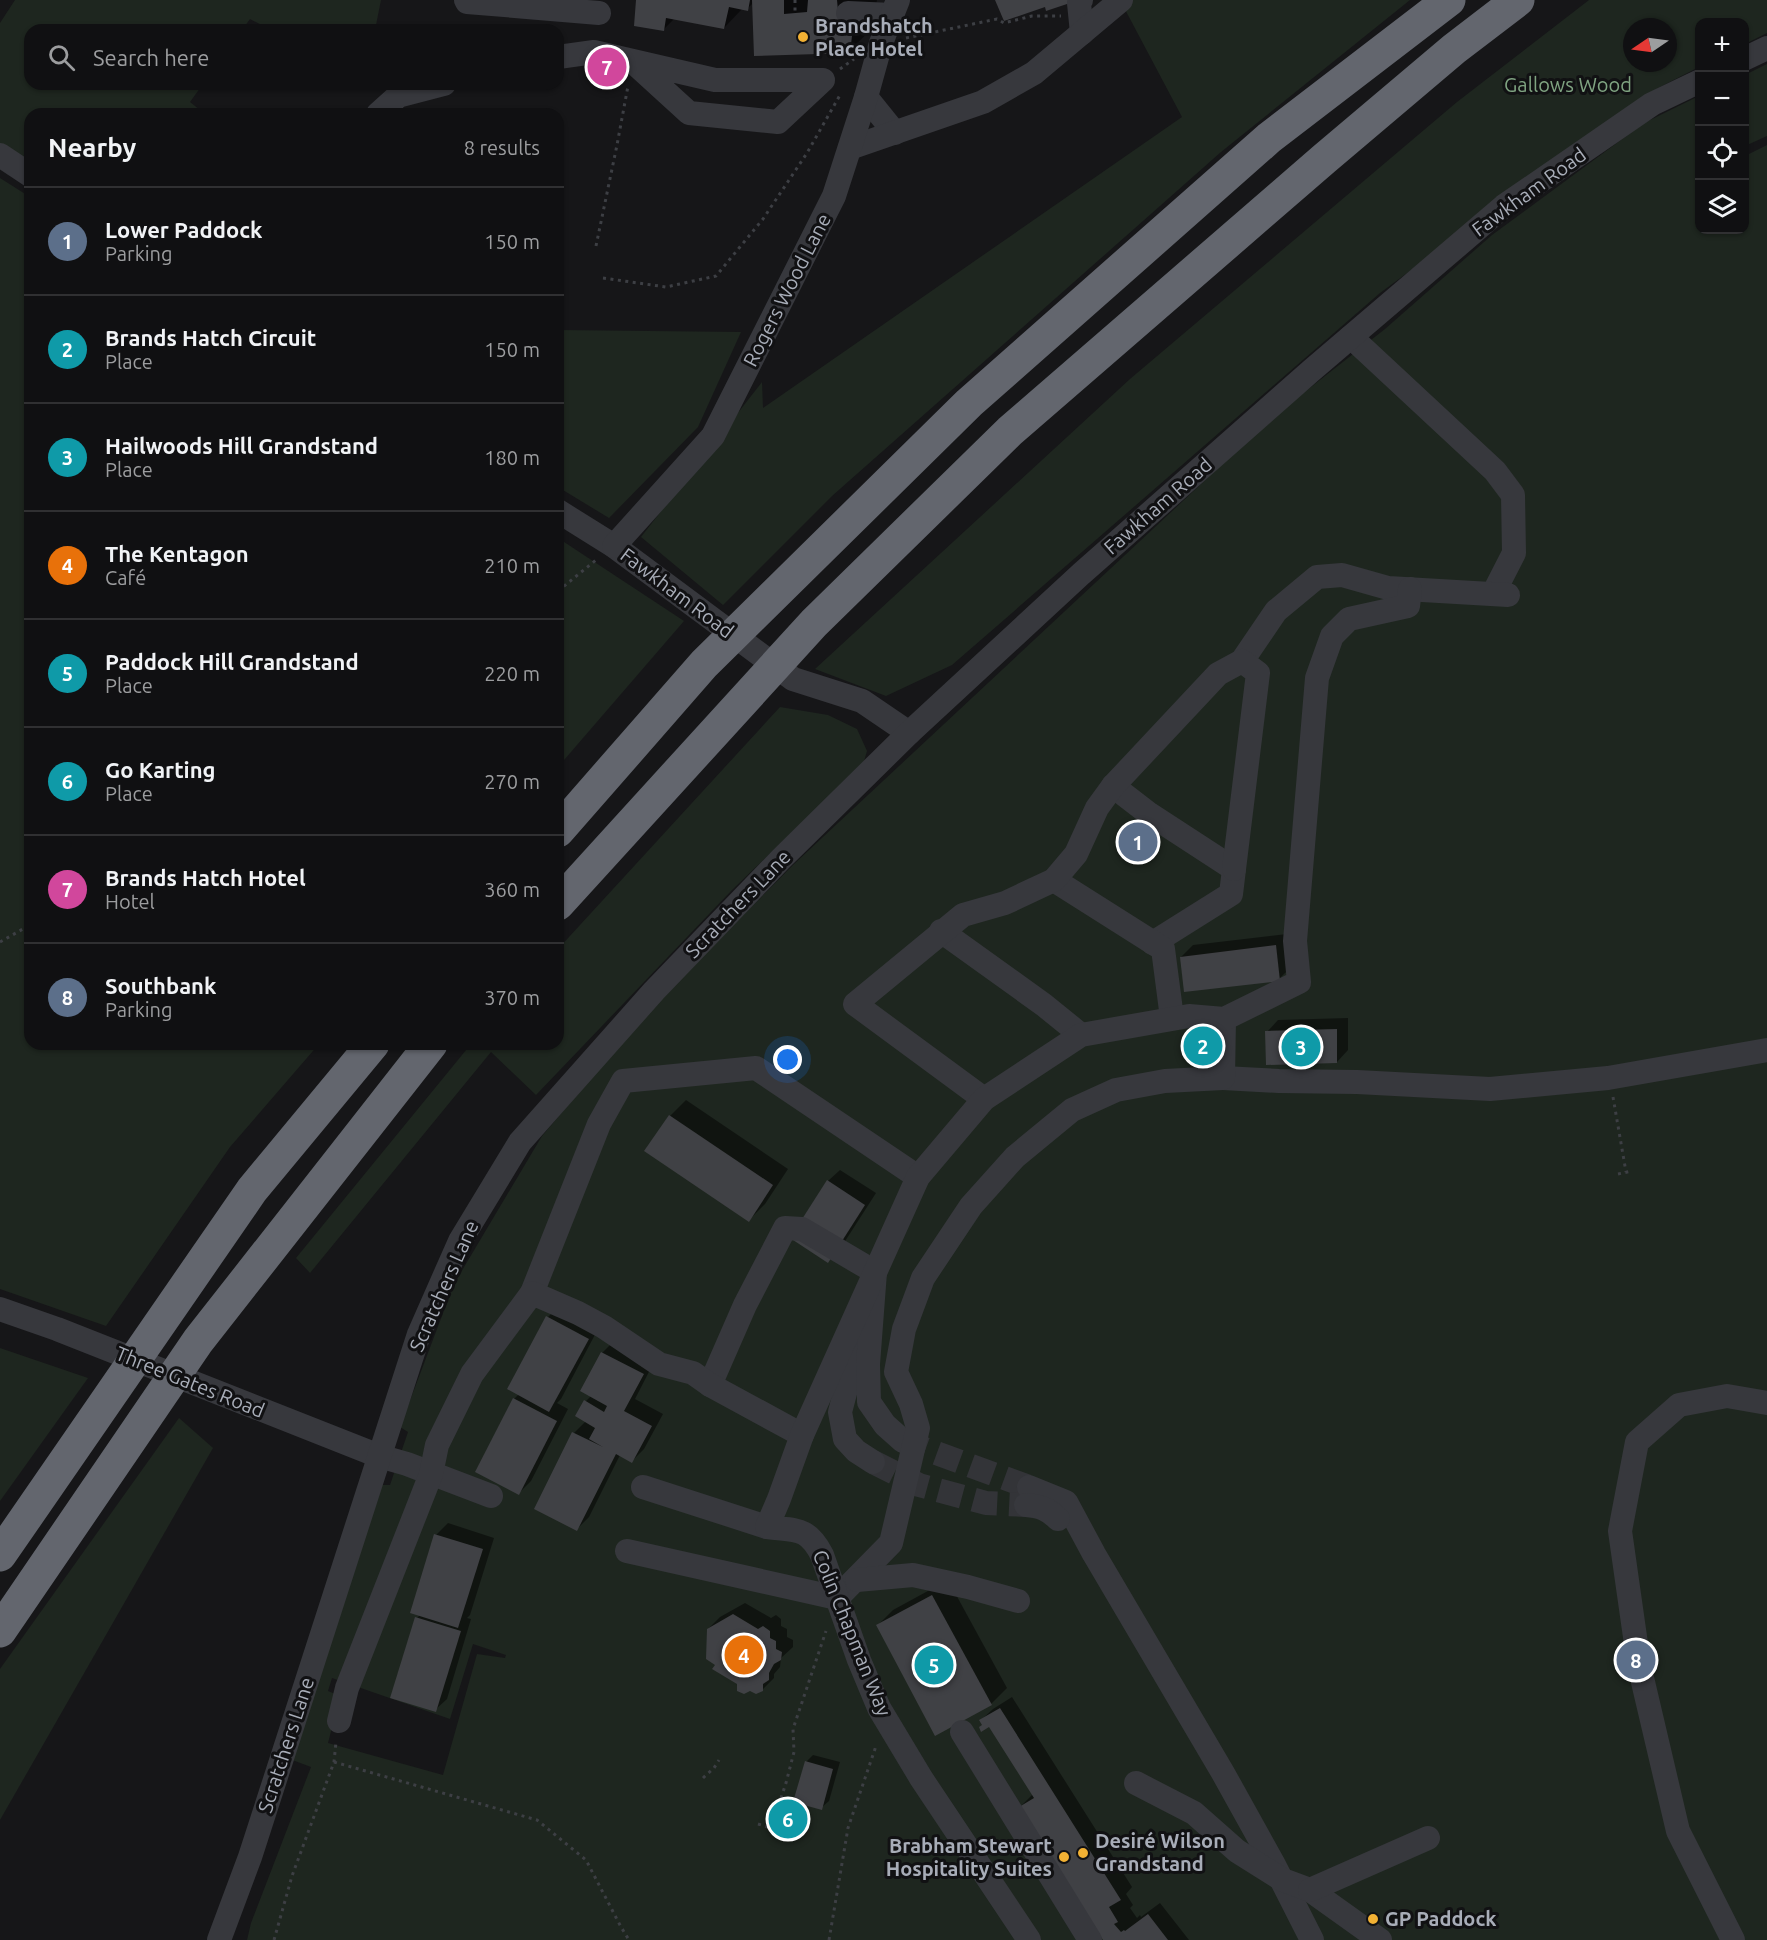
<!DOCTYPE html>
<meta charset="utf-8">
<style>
body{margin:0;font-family:Ubuntu,sans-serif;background:#19191b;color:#f1f3f6}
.controls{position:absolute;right:18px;top:18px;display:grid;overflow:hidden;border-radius:12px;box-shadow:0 2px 4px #0004}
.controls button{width:54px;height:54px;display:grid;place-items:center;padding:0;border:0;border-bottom:2px solid #303032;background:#101012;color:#f1f3f6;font:30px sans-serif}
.compass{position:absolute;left:1623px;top:18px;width:54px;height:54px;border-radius:50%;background:#101012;box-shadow:0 2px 4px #0004;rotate:257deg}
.you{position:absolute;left:788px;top:1060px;width:21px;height:21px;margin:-15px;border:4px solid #fff;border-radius:50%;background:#1a73e8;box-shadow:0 0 0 9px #1a73e833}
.badge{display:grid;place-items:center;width:39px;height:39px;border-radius:50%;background:#0b8043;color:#fff;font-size:20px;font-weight:700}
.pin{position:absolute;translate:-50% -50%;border:3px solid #fff;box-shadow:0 2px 6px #0006}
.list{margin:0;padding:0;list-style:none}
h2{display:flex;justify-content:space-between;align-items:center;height:78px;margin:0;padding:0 24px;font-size:26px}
h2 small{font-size:20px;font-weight:400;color:#9c9d9f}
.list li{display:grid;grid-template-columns:39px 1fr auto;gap:18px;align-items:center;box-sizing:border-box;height:108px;padding:0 24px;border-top:2px solid #303032}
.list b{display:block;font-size:22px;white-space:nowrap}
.list p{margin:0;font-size:20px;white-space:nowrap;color:#9c9d9f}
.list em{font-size:20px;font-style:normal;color:#9c9d9f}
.icon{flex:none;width:33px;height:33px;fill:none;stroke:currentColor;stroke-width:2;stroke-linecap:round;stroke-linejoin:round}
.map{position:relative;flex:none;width:1767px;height:1940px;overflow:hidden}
.search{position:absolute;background:#101012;box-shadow:0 2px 4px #0004;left:24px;top:24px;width:540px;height:66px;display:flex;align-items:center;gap:15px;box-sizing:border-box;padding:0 21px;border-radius:18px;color:#9c9d9f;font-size:22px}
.panel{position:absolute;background:#101012;box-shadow:0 2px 4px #0004;left:24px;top:108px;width:540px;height:942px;border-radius:18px}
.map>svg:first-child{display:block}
.green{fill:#1e261f;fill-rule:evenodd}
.shadow{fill:#0007}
.building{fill:#404145}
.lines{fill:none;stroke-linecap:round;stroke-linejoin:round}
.minor-tunnel{stroke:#333438;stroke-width:24;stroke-dasharray:24 12;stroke-linecap:butt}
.path{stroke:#3d3f44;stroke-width:3;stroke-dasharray:3 4.5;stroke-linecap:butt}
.minor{stroke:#37383d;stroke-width:24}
.highway{stroke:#63666e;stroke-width:33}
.poi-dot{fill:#f2b134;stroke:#111113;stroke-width:2}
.labels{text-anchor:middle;stroke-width:6;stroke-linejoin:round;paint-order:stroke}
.poi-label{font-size:20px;font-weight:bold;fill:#a8adb8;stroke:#111113;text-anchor:start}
.park-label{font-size:20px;fill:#7fa381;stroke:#111113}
.street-label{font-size:20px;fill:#a8adb8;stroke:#111113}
</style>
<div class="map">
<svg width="1767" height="1940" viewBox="0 0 1767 1940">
<rect width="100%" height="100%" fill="#161618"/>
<g class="green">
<polygon points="15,0 381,0 375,30 271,30 250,19 242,30 30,30 30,84 203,84 190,102 205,114 30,114 30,163 0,144 0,23"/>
<polygon points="1120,0 1410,0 1221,152 832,496 723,605 641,537 762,382 763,408 1182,117"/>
<path d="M 1589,0 L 1767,0 L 1767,33 L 1745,44 L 1744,22 L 1700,22 L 1699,67 L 1658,88 L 1380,293 L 952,665 L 886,696 L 815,669 L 1130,379 L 1457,102 ZM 1632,27 L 1668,27 L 1668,63 L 1632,63 Z"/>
<polygon points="1767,64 1767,136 1745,146 1745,75"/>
<path d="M 1699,96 L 1700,230 L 1744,230 L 1745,156 L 1767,145 L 1767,1940 L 247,1940 L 251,1923 L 311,1767 L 287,1758 L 382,1485 L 390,1485 L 408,1432 L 400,1427 L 454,1284 L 542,1136 L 647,1012 L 793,865 L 1274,416 L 1385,329 L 1492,235 L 1644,123 ZM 473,1644 L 506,1655 L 505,1658 L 477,1654 L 443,1775 L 328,1743 L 340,1696 L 328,1691 L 332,1678 L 450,1719 Z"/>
<polygon points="0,178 30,197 30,1044 319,1044 230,1147 106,1326 0,1289"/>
<polygon points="558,330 741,332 698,427 609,518 558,487"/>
<polygon points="558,538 684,621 558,767"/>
<polygon points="780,707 828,715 857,729 867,751 862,768 808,817 732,890 536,1095 491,1052 310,1273 296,1258 471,1044 558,1044 558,949"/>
<polygon points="0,1348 88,1378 0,1501"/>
<polygon points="179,1418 213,1448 0,1820 0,1669"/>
</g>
<g class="shadow">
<polygon points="638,0 877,0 873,28 849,51 754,2 747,9 743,8 724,28 675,18 664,29"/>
<polygon points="1287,934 1291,967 1279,979 1181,957 1193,945"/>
<polygon points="1348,1018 1348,1050 1337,1062 1267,1032 1278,1020"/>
<polygon points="686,1100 788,1169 765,1204 749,1220 646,1151 670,1116"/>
<polygon points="840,1170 876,1193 840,1249 828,1181"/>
<polygon points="559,1306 599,1327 561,1399 557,1403 568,1409 531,1481 519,1493 514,1399 519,1394 548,1317"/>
<polygon points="614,1341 654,1362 635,1399 663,1414 644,1449 632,1461 620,1455 589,1517 577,1529 574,1433 586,1421 586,1401 591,1396 582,1391 602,1353"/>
<polygon points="448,1523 494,1538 470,1615 467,1618 471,1619 447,1699 435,1710 417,1618 420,1615 436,1535"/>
<polygon points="948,1580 1007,1688 991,1704 878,1625 893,1610"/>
<polygon points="745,1603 771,1618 776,1615 781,1619 781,1626 787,1629 787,1637 793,1640 793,1647 781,1658 780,1667 774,1674 774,1678 762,1690 739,1683 717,1664 708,1629 720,1617"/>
<polygon points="1012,1697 1132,1887 1126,1894 1133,1905 1130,1908 1137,1918 1140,1915 1141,1917 1160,1903 1189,1940 1105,1940 1020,1807 1033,1794 990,1725 984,1725 981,1720 993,1709"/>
<polygon points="813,1755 840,1762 829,1801 821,1808 806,1762"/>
<polygon points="791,1807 796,1808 792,1824 788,1827 788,1810"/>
</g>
<g class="building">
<polygon points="636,0 750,0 748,11 729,7 724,29 666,18 664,31 634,26"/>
<polygon points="752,0 784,0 784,14 807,12 808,0 837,0 839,21 854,19 850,53 754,56"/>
<polygon points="995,0 1079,0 1046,11 1045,7 1004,21"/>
<polygon points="1276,945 1280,981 1184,992 1180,957"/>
<polygon points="1337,1029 1337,1063 1266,1065 1265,1031"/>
<polygon points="669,1115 773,1185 749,1222 644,1151"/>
<polygon points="827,1180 865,1205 828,1263 790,1238"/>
<polygon points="546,1316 589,1339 549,1412 507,1389"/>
<polygon points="601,1352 644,1374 624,1411 652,1426 632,1463 616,1454 577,1531 534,1509 572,1432 603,1447 589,1439 595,1428 575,1416 584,1400 604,1412 607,1406 580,1391"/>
<polygon points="513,1398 557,1421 519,1495 475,1472"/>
<polygon points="434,1534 483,1549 458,1628 410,1613"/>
<polygon points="932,1595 992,1705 935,1736 876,1625"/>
<polygon points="733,1614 758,1629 763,1626 770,1631 770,1638 776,1641 776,1649 782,1652 781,1660 774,1664 769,1673 769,1680 763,1684 763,1691 756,1694 750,1691 744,1694 737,1691 737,1684 712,1669 715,1665 706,1659 707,1629"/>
<polygon points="415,1617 461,1631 436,1712 390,1698"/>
<polygon points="1000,1708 1121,1900 1109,1907 1118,1922 1114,1924 1121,1932 1124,1930 1125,1931 1148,1914 1168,1940 1103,1940 1019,1807 1034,1798 989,1727 981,1732 979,1727 982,1725 979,1720"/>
<polygon points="805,1761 833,1769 822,1810 793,1802"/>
<polygon points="787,1809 794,1811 789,1829 781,1827"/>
</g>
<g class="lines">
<g class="minor-tunnel">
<polyline points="903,1441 1029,1487"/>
<polyline points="873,1462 919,1485 986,1503 1026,1505"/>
</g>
<g class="path">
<polyline points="795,0 795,11"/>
<polyline points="906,38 997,19 1004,23 1032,16 1061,16"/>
<polyline points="840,69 854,59"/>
<polyline points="596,246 617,145 628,86"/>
<polyline points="603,278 666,287 716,276 763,219 807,153 840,95"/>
<polyline points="558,591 596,560"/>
<polyline points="0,942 30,925"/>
<polyline points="1613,1097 1626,1172"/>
<polyline points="1618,1174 1632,1171"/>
<polyline points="334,1762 537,1820 586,1860 621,1927 629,1940"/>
<polyline points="703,1778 714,1768 719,1760"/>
<polyline points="758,1824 771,1828 786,1783 794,1752 793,1729 826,1631"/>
<polyline points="274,1940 292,1876 334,1762 336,1742"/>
<polyline points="829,1940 848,1828 876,1746"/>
</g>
<g class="minor">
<polyline points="466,0 467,2 599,13"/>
<polyline points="1081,0 1079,3 1082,33"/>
<polyline points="848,13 892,15"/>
<polyline points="558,57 594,52 715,80 823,80 778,122 689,113 632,61"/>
<polyline points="1744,59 1767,48"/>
<polyline points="866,97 895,133"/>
<polyline points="378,114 398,96 444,84"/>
<polyline points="850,148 983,102 1034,73 1121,0"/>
<polyline points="0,155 30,175"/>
<polyline points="1351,337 1495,471 1513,495 1514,553 1493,594"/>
<polyline points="558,511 614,546 793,679 862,701 909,733"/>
<polyline points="614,546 713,436 834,196 866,97 881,43 898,0"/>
<polyline points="1242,661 1276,611 1317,577 1342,575 1388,588 1508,595"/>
<polyline points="1113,786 1148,813 1234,869 1231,894 1153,943"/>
<polyline points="1054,880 1163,949 1172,1018"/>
<polyline points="941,931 1044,1005 1081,1035"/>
<polyline points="1223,1078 1279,1081 1357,1082 1490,1089 1608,1078 1767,1050"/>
<polyline points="984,1099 855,1004 963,915 1005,903 1054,880 1076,854 1097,808 1113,786 1218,674 1242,661 1258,673 1234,869"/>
<polyline points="532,1293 599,1124 623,1081 756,1068 918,1177"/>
<polyline points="0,1309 57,1329 379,1456 407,1464 491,1496"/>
<polyline points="865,1341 850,1374 840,1412 845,1439 856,1451 873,1462"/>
<polyline points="710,1385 745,1305 785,1228 802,1229 875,1272 868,1364 869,1402 885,1425 903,1441"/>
<polyline points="643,1487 767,1527"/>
<polyline points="1029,1487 1066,1502 1094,1554 1223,1773 1273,1863 1312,1940"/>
<path d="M 1026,1505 C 1040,1506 1048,1509 1058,1519"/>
<polyline points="627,1551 837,1598 891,1543 918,1428 911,1404 896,1372 904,1329 923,1278 971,1206 1015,1157 1072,1110 1116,1090 1165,1081 1223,1078 1224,1019"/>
<polyline points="857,1580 913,1575 968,1587 1018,1601"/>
<polyline points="339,1721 347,1688 431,1474 437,1445 472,1374 532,1293 578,1313 604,1327 659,1364 693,1373 710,1385 802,1435"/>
<polyline points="962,1732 1090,1940"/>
<polyline points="1136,1783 1194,1813 1237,1851 1283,1880 1310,1890 1380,1940"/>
<polyline points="1310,1890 1428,1838"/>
<polyline points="219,1940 250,1857 419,1334 460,1241 520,1142 654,991 781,859 909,733 1081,574 1312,370 1504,206 1652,104 1700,81"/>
<path d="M 1029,1940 L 921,1778 L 879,1708 L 859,1660 L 822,1555 C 807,1526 796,1531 767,1527 L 779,1499 L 802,1435 L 918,1177 L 984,1099 L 1081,1035 L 1189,1016 L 1224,1019 L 1299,982 L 1295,941 L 1317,678 L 1332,636 L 1349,619 L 1408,606 L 1410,589"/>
<polyline points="1733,1940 1678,1831 1639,1665 1620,1531 1637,1442 1679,1405 1727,1396 1767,1403"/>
</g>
<g class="highway">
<polyline points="558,831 704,664 969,403 1269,138 1449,0"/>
<polyline points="558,904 814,623 1010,431 1324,159 1454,49 1518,0"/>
<polyline points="0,1555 252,1190 373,1044"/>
<polyline points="0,1631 198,1341 431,1044"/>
</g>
</g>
<g class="poi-dot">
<circle cx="803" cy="37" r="6"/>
<circle cx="1083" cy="1853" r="6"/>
<circle cx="1064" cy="1857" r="6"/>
<circle cx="1373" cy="1919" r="6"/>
</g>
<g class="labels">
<g class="poi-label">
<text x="815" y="33">Brandshatch<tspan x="815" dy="23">Place Hotel</tspan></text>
<text x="1095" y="1848">Desiré Wilson<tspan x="1095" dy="23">Grandstand</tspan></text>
<text x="1052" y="1853" text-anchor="end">Brabham Stewart<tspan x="1052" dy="23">Hospitality Suites</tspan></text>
<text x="1385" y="1926">GP Paddock</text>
</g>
<g class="park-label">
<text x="1568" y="92">Gallows Wood</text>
</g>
<g class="street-label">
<text transform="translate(1529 192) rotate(-36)" y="7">Fawkham Road</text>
<text transform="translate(787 290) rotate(-63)" y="7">Rogers Wood Lane</text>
<text transform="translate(1158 506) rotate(-41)" y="7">Fawkham Road</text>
<text transform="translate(677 593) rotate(37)" y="7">Fawkham Road</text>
<text transform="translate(738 904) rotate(-46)" y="7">Scratchers Lane</text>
<text transform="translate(444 1286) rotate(-66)" y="7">Scratchers Lane</text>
<text transform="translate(190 1382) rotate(22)" y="7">Three Gates Road</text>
<text transform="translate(852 1633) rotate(68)" y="7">Colin Chapman Way</text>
<text transform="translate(286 1745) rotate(-72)" y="7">Scratchers Lane</text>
</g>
</g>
</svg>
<div class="controls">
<button>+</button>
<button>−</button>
<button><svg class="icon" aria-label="locate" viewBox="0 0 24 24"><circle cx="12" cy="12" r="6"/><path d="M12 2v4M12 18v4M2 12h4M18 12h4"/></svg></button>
<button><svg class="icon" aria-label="layers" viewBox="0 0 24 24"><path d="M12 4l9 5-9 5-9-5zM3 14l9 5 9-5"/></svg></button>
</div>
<svg class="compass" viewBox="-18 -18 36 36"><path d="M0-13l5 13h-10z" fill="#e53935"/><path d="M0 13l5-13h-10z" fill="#9c9d9f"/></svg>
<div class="you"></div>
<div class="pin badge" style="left:1138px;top:842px;background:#5c6f8a">1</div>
<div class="pin badge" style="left:1203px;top:1046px;background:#0f9aa8">2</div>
<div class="pin badge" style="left:1301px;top:1047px;background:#0f9aa8">3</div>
<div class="pin badge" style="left:744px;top:1655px;background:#e8710a">4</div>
<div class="pin badge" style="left:934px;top:1665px;background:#0f9aa8">5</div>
<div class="pin badge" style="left:788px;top:1819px;background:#0f9aa8">6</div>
<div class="pin badge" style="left:607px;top:67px;background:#d1479c">7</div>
<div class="pin badge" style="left:1636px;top:1660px;background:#5c6f8a">8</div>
<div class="search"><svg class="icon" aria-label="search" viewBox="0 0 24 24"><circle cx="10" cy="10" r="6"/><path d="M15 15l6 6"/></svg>Search here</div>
<section class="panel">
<h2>Nearby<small>8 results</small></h2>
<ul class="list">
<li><span class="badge" style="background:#5c6f8a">1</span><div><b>Lower Paddock</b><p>Parking</p></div><em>150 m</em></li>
<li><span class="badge" style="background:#0f9aa8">2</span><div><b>Brands Hatch Circuit</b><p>Place</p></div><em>150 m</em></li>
<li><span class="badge" style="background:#0f9aa8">3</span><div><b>Hailwoods Hill Grandstand</b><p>Place</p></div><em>180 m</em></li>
<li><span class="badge" style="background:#e8710a">4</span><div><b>The Kentagon</b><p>Café</p></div><em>210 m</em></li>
<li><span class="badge" style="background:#0f9aa8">5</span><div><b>Paddock Hill Grandstand</b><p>Place</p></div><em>220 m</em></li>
<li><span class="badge" style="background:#0f9aa8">6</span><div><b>Go Karting</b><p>Place</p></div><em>270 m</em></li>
<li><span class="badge" style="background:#d1479c">7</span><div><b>Brands Hatch Hotel</b><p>Hotel</p></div><em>360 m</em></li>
<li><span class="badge" style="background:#5c6f8a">8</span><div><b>Southbank</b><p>Parking</p></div><em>370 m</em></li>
</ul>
</section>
</div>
